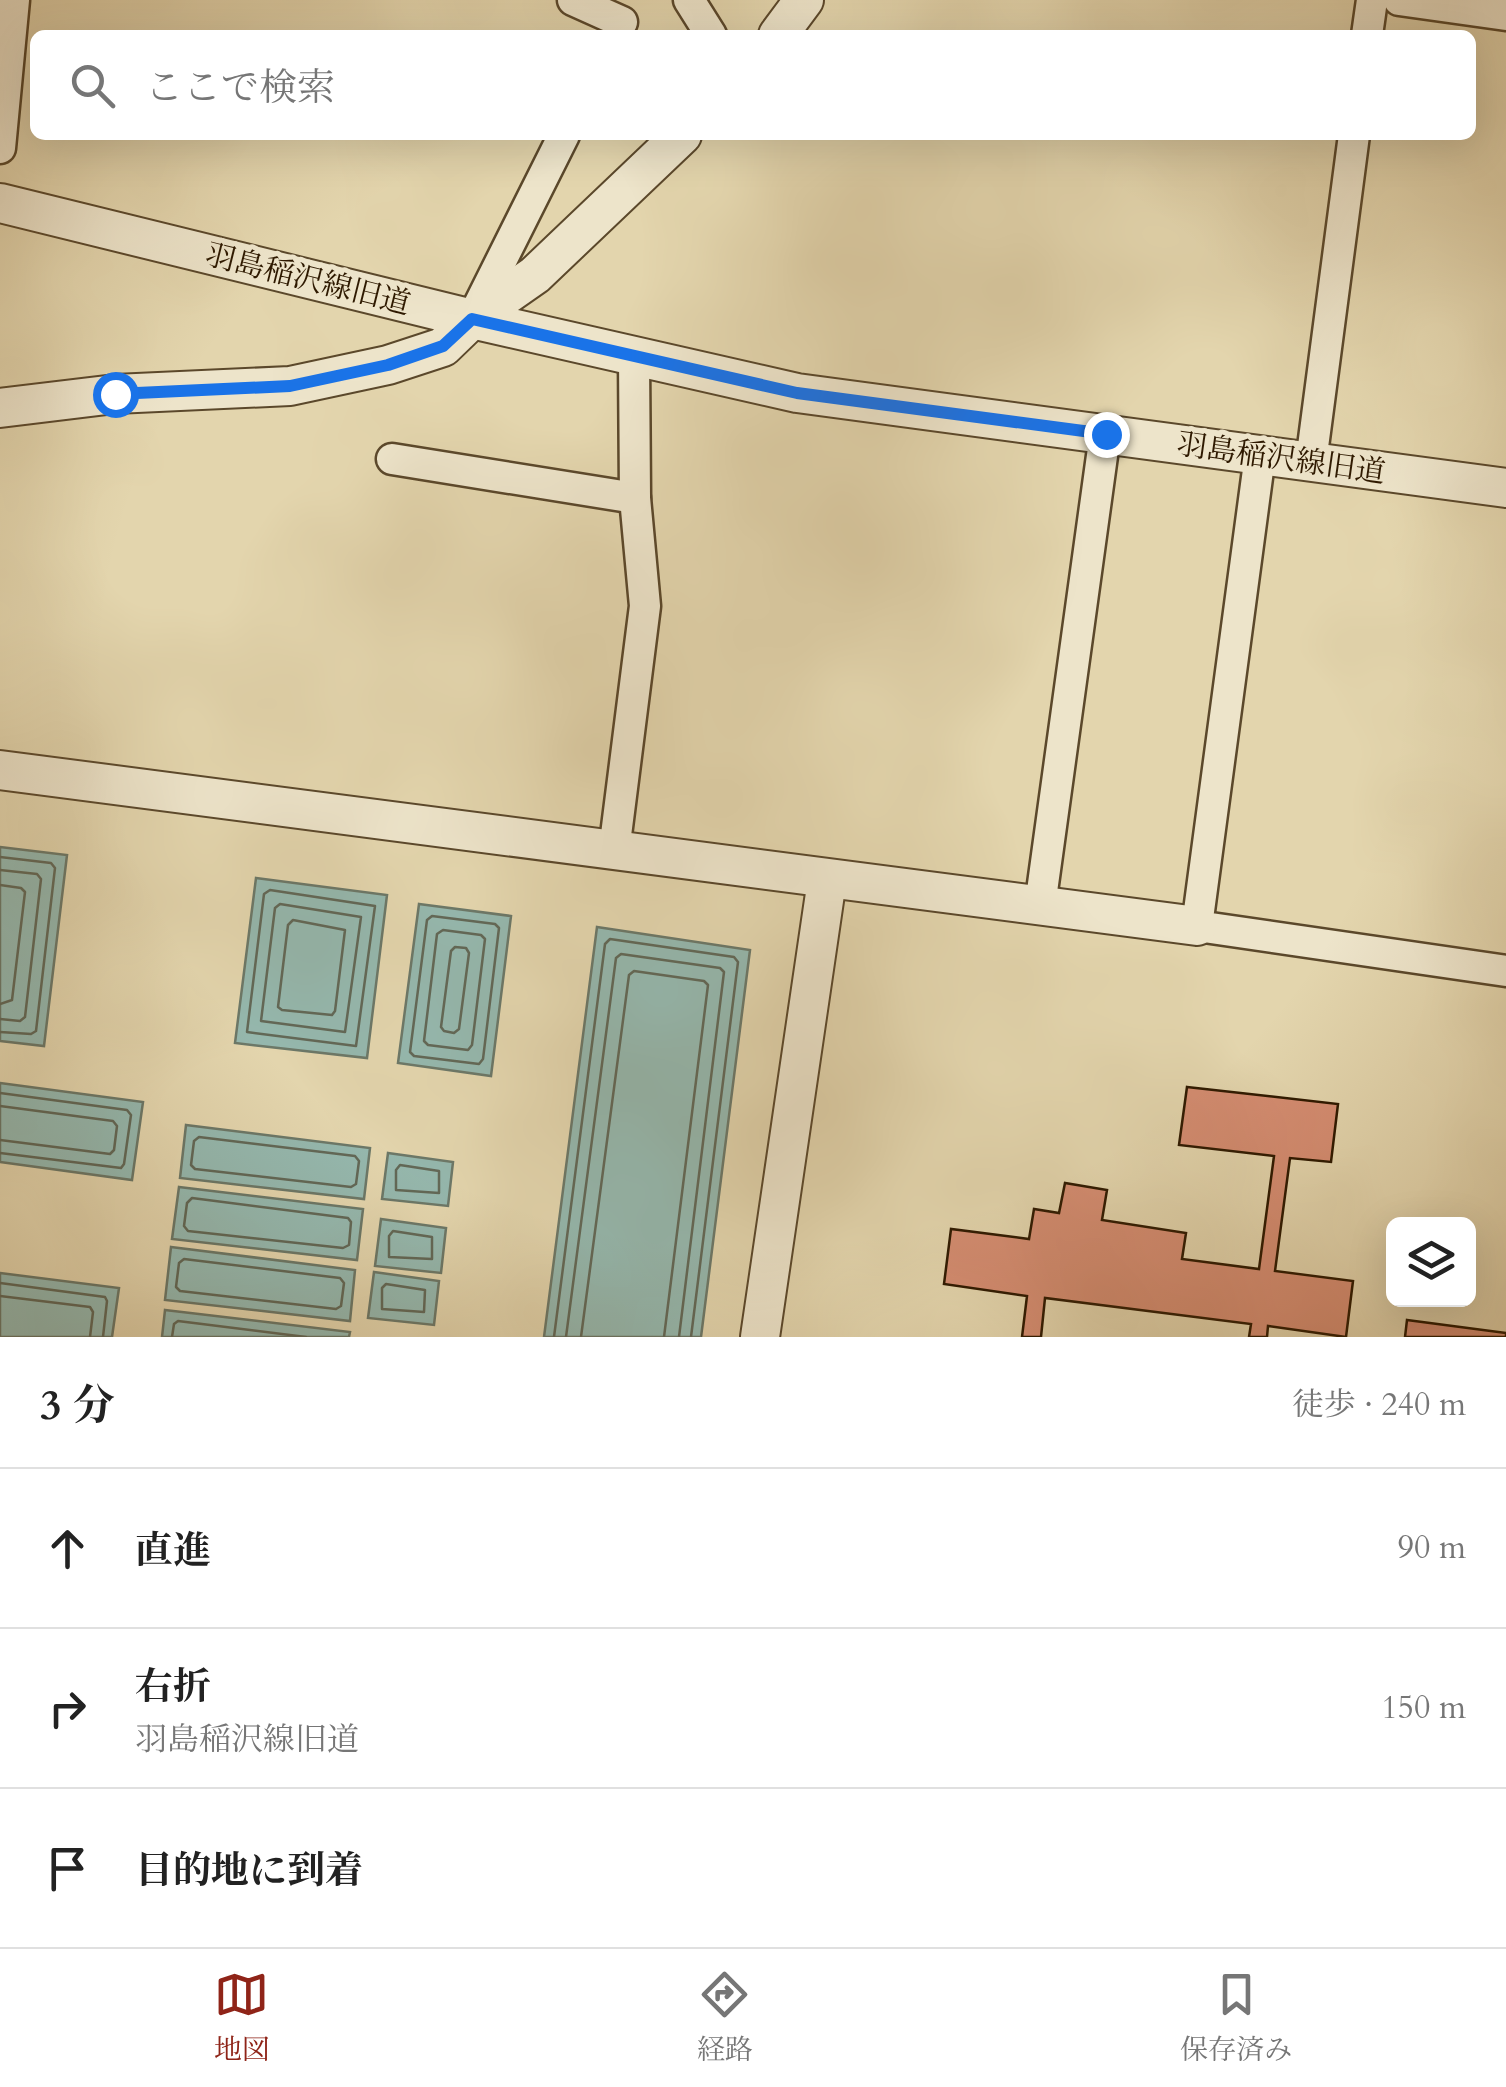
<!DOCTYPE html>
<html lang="ja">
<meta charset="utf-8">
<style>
body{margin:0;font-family:Cardo,"Noto Serif JP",serif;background:#f2f2f2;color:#222}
.controls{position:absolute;right:30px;bottom:30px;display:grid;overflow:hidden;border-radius:15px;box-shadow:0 10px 40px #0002}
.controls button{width:90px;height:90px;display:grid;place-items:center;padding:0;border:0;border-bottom:2px solid #e0e0e0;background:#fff;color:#222;font:50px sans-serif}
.stop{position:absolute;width:30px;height:30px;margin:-22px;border:8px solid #1a73e8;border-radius:50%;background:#fff}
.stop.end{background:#1a73e8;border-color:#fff;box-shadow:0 2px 10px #0008}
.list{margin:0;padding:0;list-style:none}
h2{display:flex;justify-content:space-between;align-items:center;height:130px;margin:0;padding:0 40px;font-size:42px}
h2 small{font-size:32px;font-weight:400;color:#767676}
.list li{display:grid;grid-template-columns:65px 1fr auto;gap:30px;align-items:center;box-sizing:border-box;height:160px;padding:0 40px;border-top:2px solid #e0e0e0}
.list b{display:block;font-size:38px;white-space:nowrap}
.list p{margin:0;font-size:32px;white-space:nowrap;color:#767676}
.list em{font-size:32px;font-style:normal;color:#767676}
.icon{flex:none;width:55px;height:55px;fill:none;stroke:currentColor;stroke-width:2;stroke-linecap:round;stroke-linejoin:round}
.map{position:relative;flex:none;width:1506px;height:1337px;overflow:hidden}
.search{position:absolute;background:#fff;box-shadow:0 10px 40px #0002;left:30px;right:30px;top:30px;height:110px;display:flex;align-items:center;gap:25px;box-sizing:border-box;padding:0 35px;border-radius:15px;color:#767676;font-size:38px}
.sheet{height:610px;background:#fff}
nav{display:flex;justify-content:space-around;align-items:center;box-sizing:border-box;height:140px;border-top:2px solid #e0e0e0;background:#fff;font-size:28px;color:#767676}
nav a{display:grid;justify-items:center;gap:5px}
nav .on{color:#8f2418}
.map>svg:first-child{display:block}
.water{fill:#95b8ae;stroke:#6c7868;stroke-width:2.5}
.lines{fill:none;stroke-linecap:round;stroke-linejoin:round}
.shore{stroke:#626857;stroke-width:2.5}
.building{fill:#d58d72;stroke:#2e1900;stroke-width:2.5}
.minor-casing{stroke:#5b482b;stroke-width:35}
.tertiary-casing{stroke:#5b482b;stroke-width:42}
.minor{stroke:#ede4ca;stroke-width:30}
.tertiary{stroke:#ede4ca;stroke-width:38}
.route{stroke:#1a73e8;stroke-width:12}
.labels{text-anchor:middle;stroke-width:10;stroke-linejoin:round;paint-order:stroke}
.street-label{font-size:30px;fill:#2e1900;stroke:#ede4ca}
</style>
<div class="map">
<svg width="1506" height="1337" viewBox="0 0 1506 1337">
<rect width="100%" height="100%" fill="#e3d5ad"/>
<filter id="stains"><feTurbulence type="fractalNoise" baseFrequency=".002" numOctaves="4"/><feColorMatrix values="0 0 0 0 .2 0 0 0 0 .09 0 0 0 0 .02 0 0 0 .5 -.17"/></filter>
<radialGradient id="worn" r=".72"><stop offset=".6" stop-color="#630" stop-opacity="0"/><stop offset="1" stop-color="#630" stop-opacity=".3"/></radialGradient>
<g class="water">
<polygon points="0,847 67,855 44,1046 0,1041"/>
<polygon points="256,878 387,895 367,1058 235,1043"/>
<polygon points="419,904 511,916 491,1076 398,1063"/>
<polygon points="597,927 750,950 701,1337 544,1337"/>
<polygon points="0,1083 143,1102 132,1180 0,1162"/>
<polygon points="186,1125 370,1148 364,1199 180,1178"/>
<polygon points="388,1153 453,1162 448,1206 382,1199"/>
<polygon points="179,1187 363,1209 357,1260 172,1239"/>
<polygon points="381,1219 446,1228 441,1273 375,1266"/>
<polygon points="171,1247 355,1270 350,1321 165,1300"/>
<polygon points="374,1272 439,1281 434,1325 368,1318"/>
<polygon points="0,1273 119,1288 112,1337 0,1337"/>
<polygon points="165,1310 350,1332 349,1337 162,1337"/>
</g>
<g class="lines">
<g class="shore">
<polyline points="0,857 51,863 55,868 36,1031 31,1034 0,1032"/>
<polyline points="0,870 37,874 41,879 25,1017 20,1021 0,1019"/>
<polyline points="0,885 21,888 25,892 12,1000 0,1004"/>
<polygon points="270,890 375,906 356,1046 247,1032 264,894"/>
<polygon points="280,904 361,917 345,1032 261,1021 275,908"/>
<polygon points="432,916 495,924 499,928 483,1059 479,1064 414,1056 410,1052 427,920"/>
<polygon points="293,920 345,930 335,1011 332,1015 282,1010 278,1007 288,925"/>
<polygon points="443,930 481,935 485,939 472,1045 468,1050 428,1045 424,1041 437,934"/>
<polygon points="455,947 466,948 469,953 459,1029 454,1033 444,1031 441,1027 451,951"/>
<polyline points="0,1093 127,1110 131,1115 124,1164 121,1168 0,1153"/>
<polyline points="0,1106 113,1121 117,1126 114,1150 110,1154 0,1140"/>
<polygon points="199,1137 355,1156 359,1161 356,1184 351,1187 195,1169 191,1165 194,1141"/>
<polygon points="400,1165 439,1171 439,1193 396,1190 396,1170"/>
<polygon points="192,1198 348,1218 351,1222 349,1245 343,1248 188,1231 184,1226 187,1203"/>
<polygon points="393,1231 432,1237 432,1259 389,1257 389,1236"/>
<polygon points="184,1259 340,1278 344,1283 341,1306 336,1309 180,1291 176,1287 179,1263"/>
<polyline points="0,1283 105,1297 107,1301 103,1337"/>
<polygon points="386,1284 425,1290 424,1312 382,1309 382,1288"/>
<polyline points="0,1296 90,1307 93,1312 90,1337"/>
<polyline points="172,1337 174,1324 178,1321 306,1337"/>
<polyline points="554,1337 605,944 610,939 734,957 738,962 691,1337"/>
<polyline points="566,1337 616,958 621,954 720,968 724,972 679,1337"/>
<polyline points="581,1337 629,975 634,971 704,981 708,985 664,1337"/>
</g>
</g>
<g class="building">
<polygon points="1187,1087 1338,1104 1331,1162 1290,1158 1275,1271 1353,1281 1346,1337 1268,1326 1267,1337 1249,1337 1251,1324 1045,1298 1041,1337 1022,1337 1027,1296 944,1284 951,1229 1029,1239 1034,1209 1059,1213 1065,1183 1107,1190 1102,1220 1186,1233 1182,1259 1259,1269 1274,1156 1179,1145"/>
<polygon points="1407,1320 1506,1333 1506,1337 1405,1337"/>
</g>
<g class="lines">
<defs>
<g id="minor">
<polyline points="573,0 622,22"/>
<polyline points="689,0 711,35"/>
<polyline points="1399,0 1506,15"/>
<polyline points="1367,35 1372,0"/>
<polyline points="0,148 14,0"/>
<polyline points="472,319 564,135"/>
<polyline points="1260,455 1197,926 1506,971"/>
<polyline points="392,459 635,498"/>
<polyline points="1311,462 1354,135"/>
<polyline points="614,851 645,606 635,498 634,357"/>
<polyline points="1040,906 1105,434"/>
</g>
<g id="tertiary">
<polyline points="778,35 804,0"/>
<polyline points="0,203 472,319 797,393 1506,488"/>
<polyline points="0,408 115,394 290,386 388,365 443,347 472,319 535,275 682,135"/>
<polyline points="0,770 1197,926"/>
<polyline points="760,1337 827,880"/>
</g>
</defs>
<use href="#minor" class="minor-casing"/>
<use href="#tertiary" class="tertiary-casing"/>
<use href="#minor" class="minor"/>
<use href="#tertiary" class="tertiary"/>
</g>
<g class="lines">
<polyline class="route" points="115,394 290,386 388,365 443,346 472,319 797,393 1106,434"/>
</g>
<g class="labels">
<g class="street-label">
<text transform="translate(308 279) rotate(14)" y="10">羽島稲沢線旧道</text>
<text transform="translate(1281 458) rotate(8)" y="10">羽島稲沢線旧道</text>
</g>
</g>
<rect width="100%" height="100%" filter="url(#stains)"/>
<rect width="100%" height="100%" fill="url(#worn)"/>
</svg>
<div class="controls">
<button><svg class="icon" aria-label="layers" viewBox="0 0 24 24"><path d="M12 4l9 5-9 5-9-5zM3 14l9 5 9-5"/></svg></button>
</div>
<div class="stop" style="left:115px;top:394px"></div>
<div class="stop end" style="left:1106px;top:434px"></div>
<div class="search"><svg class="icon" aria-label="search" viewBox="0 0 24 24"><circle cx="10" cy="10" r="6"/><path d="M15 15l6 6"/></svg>ここで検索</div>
</div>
<section class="sheet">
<h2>3 分<small>徒歩 · 240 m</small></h2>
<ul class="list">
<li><svg class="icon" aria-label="ahead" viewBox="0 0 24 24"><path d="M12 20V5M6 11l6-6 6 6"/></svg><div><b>直進</b></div><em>90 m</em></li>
<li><svg class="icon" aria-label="right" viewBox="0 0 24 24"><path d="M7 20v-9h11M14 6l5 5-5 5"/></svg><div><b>右折</b><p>羽島稲沢線旧道</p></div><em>150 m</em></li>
<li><svg class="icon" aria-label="arrive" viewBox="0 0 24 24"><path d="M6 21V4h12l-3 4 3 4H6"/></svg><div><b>目的地に到着</b></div></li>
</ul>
</section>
<nav>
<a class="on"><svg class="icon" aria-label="map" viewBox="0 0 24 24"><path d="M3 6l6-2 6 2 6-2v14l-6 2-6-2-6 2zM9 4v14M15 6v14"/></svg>地図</a>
<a><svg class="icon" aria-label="directions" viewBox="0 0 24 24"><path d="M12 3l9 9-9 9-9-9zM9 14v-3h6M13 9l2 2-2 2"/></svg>経路</a>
<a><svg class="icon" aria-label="saved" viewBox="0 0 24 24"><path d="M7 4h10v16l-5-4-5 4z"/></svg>保存済み</a>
</nav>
